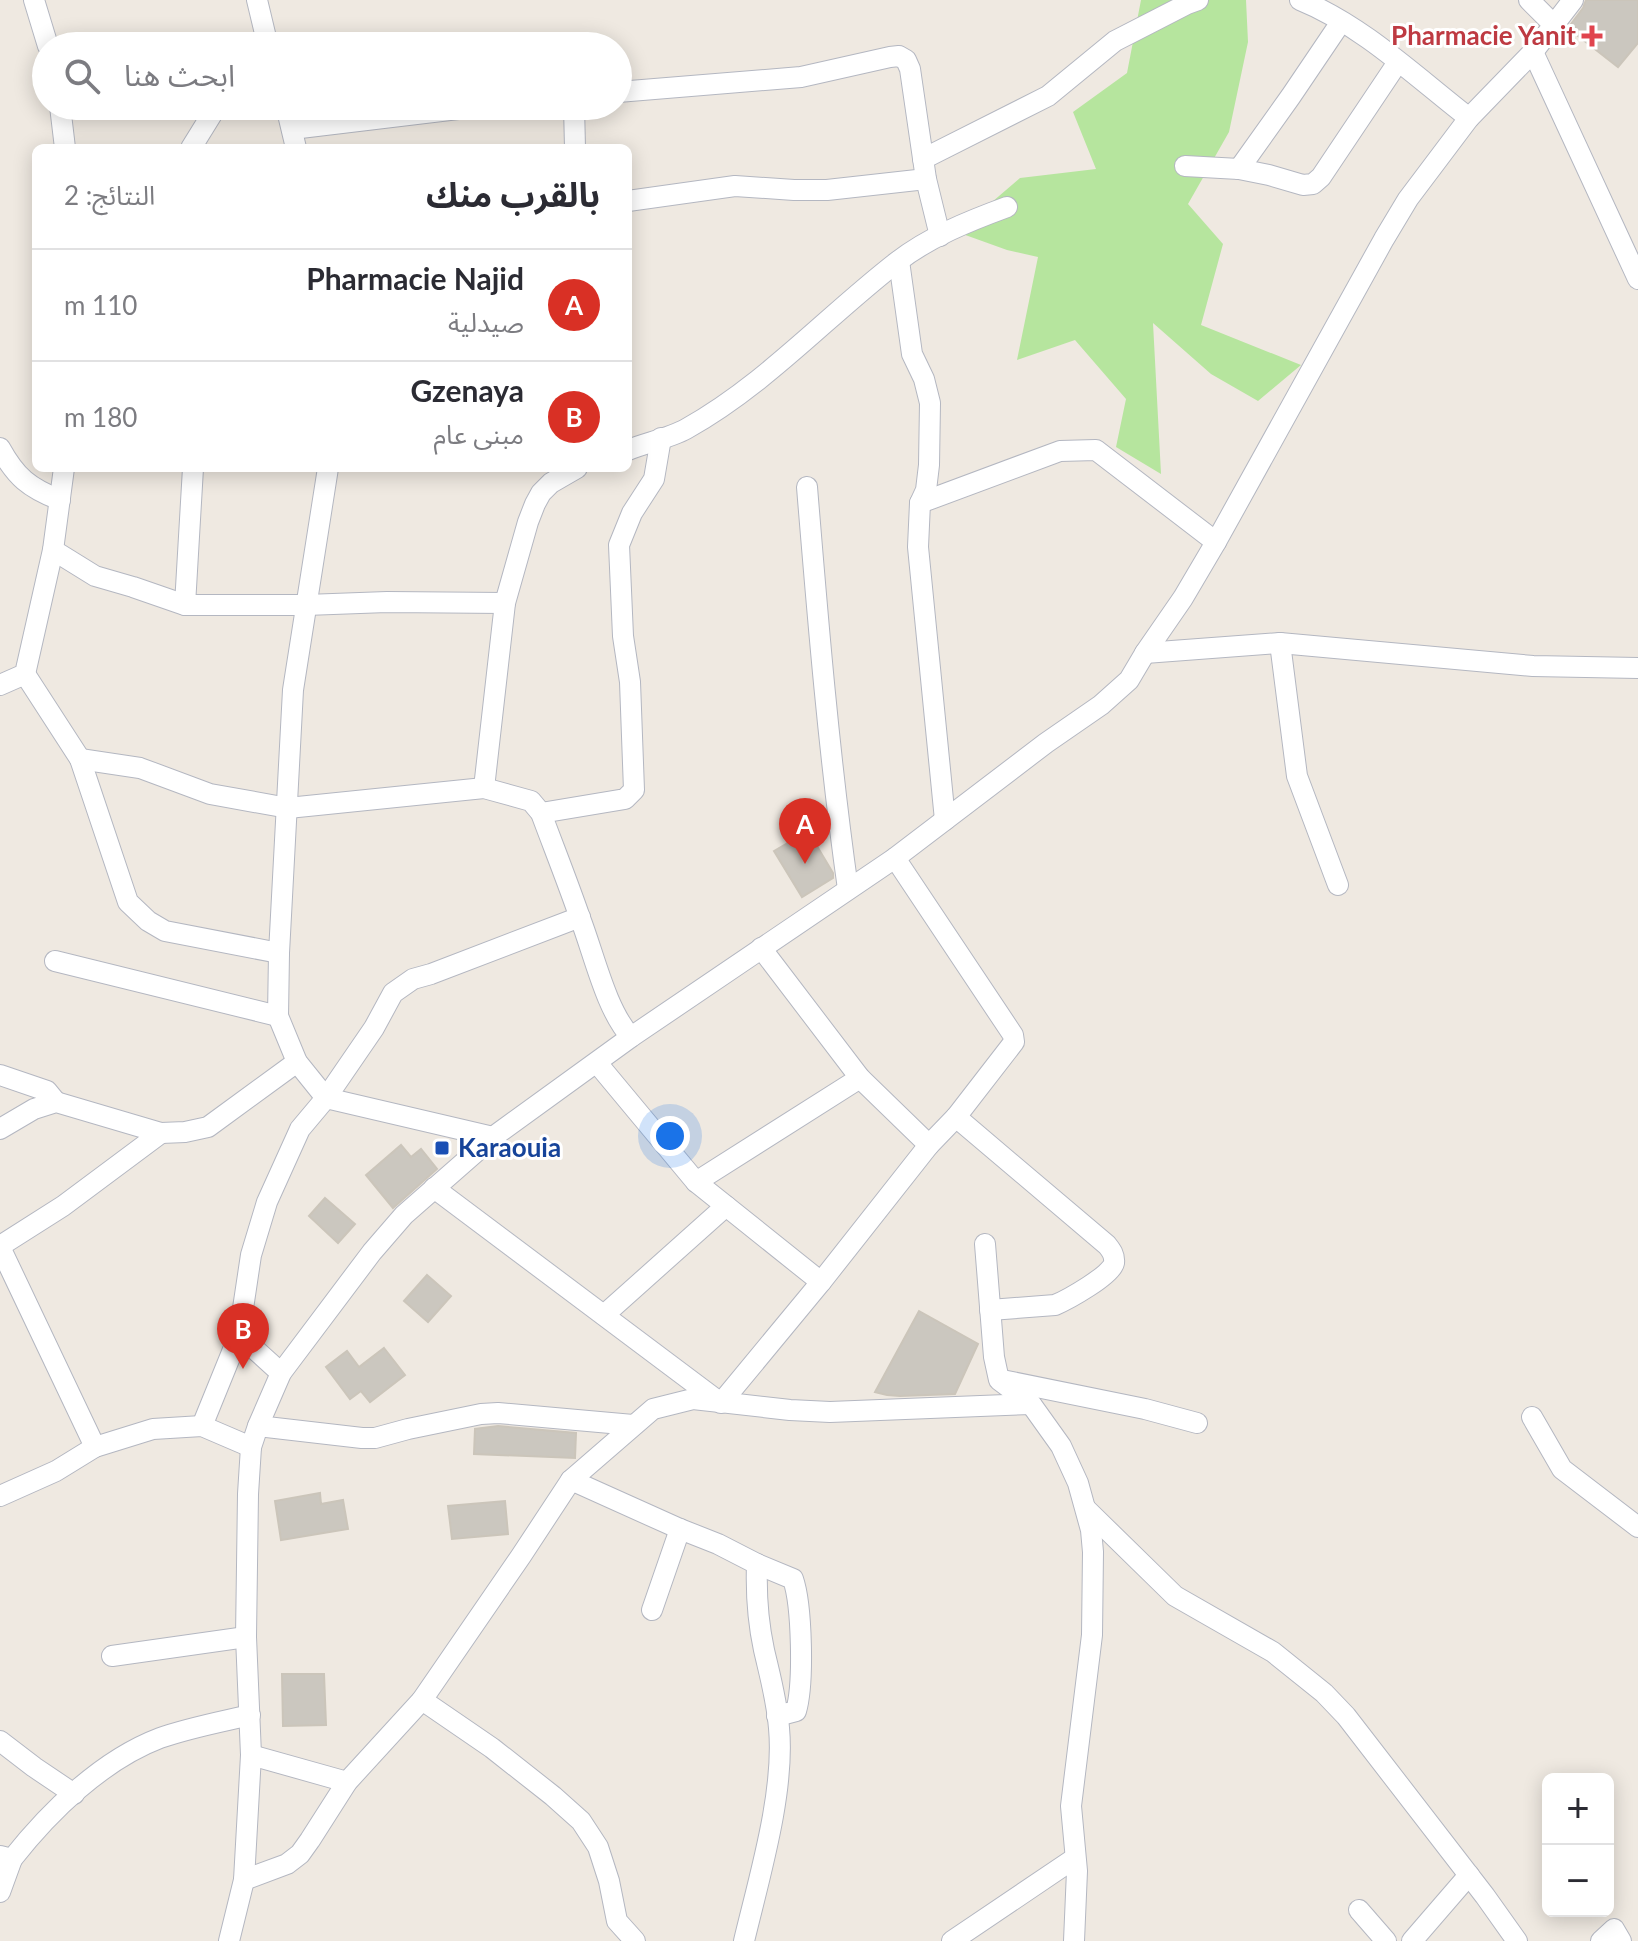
<!DOCTYPE html>
<html lang="ar">
<meta charset="utf-8">
<style>
body{margin:0;font-family:Lato,"Noto Sans Arabic",sans-serif;background:#f2f2f3;color:#2b2b33;direction:rtl}
.controls{position:absolute;right:24px;bottom:24px;display:grid;overflow:hidden;border-radius:12px;box-shadow:0 4px 20px #0003}
.controls button{width:72px;height:72px;display:grid;place-items:center;padding:0;border:0;border-bottom:2px solid #e1e1e2;background:#fff;color:#2b2b33;font:40px sans-serif}
.you{position:absolute;left:670px;top:1136px;width:28px;height:28px;margin:-20px;border:6px solid #fff;border-radius:50%;background:#1a73e8;box-shadow:0 0 0 12px #1a73e833}
.badge{display:grid;place-items:center;width:52px;height:52px;border-radius:50%;background:#d93025;color:#fff;font-size:26px;font-weight:700}
.pin{position:absolute;translate:-50% -66px;filter:drop-shadow(0 2px 4px #0008)}
.pin::after{content:'';position:absolute;top:42px;width:28px;height:24px;background:inherit;clip-path:polygon(0 0,100% 0,50% 100%)}
.list{margin:0;padding:0;list-style:none}
h2{display:flex;justify-content:space-between;align-items:center;height:104px;margin:0;padding:0 32px;font-size:34px}
h2 small{font-size:26px;font-weight:400;color:#7c7c81}
.list li{display:grid;grid-template-columns:52px 1fr auto;gap:24px;align-items:center;box-sizing:border-box;height:112px;padding:0 32px;border-top:2px solid #e1e1e2}
.list b{display:block;font-size:30px;white-space:nowrap}
.list p{margin:0;font-size:26px;white-space:nowrap;color:#7c7c81}
.list em{font-size:26px;font-style:normal;color:#7c7c81}
.icon{flex:none;width:44px;height:44px;fill:none;stroke:currentColor;stroke-width:2;stroke-linecap:round;stroke-linejoin:round}
.map{position:relative;flex:none;width:1638px;height:1941px;overflow:hidden;direction:ltr}
.search{position:absolute;background:#fff;box-shadow:0 4px 20px #0003;left:32px;top:32px;width:600px;height:88px;display:flex;align-items:center;gap:20px;box-sizing:border-box;padding:0 28px;border-radius:44px;color:#7c7c81;font-size:30px}
.panel{position:absolute;background:#fff;box-shadow:0 4px 20px #0003;left:32px;top:144px;width:600px;height:328px;border-radius:12px;direction:rtl}
.map>svg:first-child{display:block}
.green{fill:#b6e59e}
.building{fill:#cbc7bf;stroke:#cbc5ba;stroke-width:2}
.lines{fill:none;stroke-linecap:round;stroke-linejoin:round}
.minor-casing{stroke:#b4b7c1;stroke-width:22}
.minor{stroke:#fff;stroke-width:20}
.health-dot{fill:#e0444e;stroke:#fff;stroke-width:3}
.transit-dot{fill:#1a4fb4;stroke:#fff;stroke-width:3}
.labels{text-anchor:middle;stroke-width:6;stroke-linejoin:round;paint-order:stroke}
.health-label{font-size:26px;font-weight:bold;fill:#be3a42;stroke:#fff;text-anchor:end}
.transit-label{font-size:26px;font-weight:bold;fill:#164399;stroke:#fff;text-anchor:start}
</style>
<div class="map">
<svg width="1638" height="1941" viewBox="0 0 1638 1941">
<rect width="100%" height="100%" fill="#efe9e1"/>
<polygon class="green" points="1141,0 1246,0 1248,42 1229,132 1188,204 1223,244 1201,325 1301,365 1258,401 1211,374 1153,323 1161,474 1116,447 1126,399 1075,340 1017,360 1038,257 1007,250 957,232 1020,178 1096,169 1073,112 1127,73"/>
<g class="building">
<polygon points="1586,0 1638,0 1638,43 1618,67 1568,28 1583,8"/>
<polygon points="808,831 833,873 833,878 802,897 774,851"/>
<polygon points="401,1145 411,1157 421,1149 437,1169 393,1208 366,1175"/>
<polygon points="325,1198 355,1224 338,1243 309,1216"/>
<polygon points="427,1275 451,1296 428,1322 404,1301"/>
<polygon points="919,1311 978,1344 955,1394 900,1396 887,1395 875,1392"/>
<polygon points="384,1348 405,1375 370,1402 361,1391 350,1399 326,1367 347,1351 359,1367"/>
<polygon points="498,1426 576,1433 575,1458 474,1454 475,1429"/>
<polygon points="320,1493 321,1504 343,1500 348,1529 281,1540 275,1501"/>
<polygon points="505,1501 508,1534 452,1539 448,1506"/>
<polygon points="282,1674 324,1674 326,1725 283,1726"/>
</g>
<g class="lines">
<defs>
<g id="minor">
<polyline points="34,0 48,46"/>
<polyline points="257,0 268,46"/>
<path d="M 1300,0 C 1362,25 1416,77 1469,118"/>
<polyline points="1529,0 1554,25"/>
<polyline points="1533,52 1638,279"/>
<polyline points="618,92 801,77 890,57 899,56 906,60 910,69 926,179 940,236"/>
<polyline points="60,106 65,148"/>
<polyline points="286,106 296,148"/>
<polyline points="574,106 575,148"/>
<polyline points="292,129 483,106"/>
<polyline points="191,148 217,106"/>
<polyline points="923,159 1048,96 1115,41 1187,4 1198,0"/>
<polyline points="1185,166 1239,169 1269,175 1303,185 1313,184 1321,177 1398,62"/>
<polyline points="1239,169 1291,96 1341,22"/>
<polyline points="628,201 735,186 794,190 827,190 926,179"/>
<polyline points="899,261 912,354 924,379 930,403 929,465 926,490 920,503 918,547 945,820"/>
<path d="M 0,448 C 16,477 29,488 60,500"/>
<path d="M 628,450 C 645,443 670,438 686,429 C 765,385 826,317 897,262 C 929,237 969,221 1007,207"/>
<polyline points="328,468 293,690 279,953 278,1016 297,1062 326,1098 493,1137"/>
<path d="M 807,487 C 818,622 829,755 848,889"/>
<polyline points="920,503 1060,451 1096,450 1216,542"/>
<polyline points="53,550 95,576 133,587 185,605 306,605 387,602 505,603"/>
<polyline points="185,605 193,468"/>
<polyline points="1280,643 1297,776 1338,885"/>
<polyline points="1145,653 1280,643 1533,666 1638,668"/>
<polyline points="25,674 80,759 128,902 148,921 165,931 279,953"/>
<polyline points="0,685 25,674 53,550 64,468"/>
<path d="M 80,759 L 140,768 L 210,794 L 288,808 L 484,788 L 531,801 L 541,813 C 554,848 568,883 580,918 C 594,954 606,1010 631,1037"/>
<polyline points="484,788 505,603 528,522 535,504 541,493 551,483 577,468"/>
<polyline points="541,813 625,799 634,790 630,682 623,636 619,545 632,513 654,479 661,438"/>
<polyline points="761,948 860,1078 929,1145"/>
<polyline points="55,961 278,1016"/>
<polyline points="597,1063 696,1182 821,1282"/>
<polyline points="0,1075 47,1091 56,1102"/>
<path d="M 956,1117 L 1107,1245 C 1111,1250 1115,1255 1114,1263 C 1112,1275 1067,1300 1055,1305 L 990,1310"/>
<polyline points="0,1129 34,1109 56,1102 161,1133 185,1132 208,1127 297,1062"/>
<polyline points="696,1182 860,1078"/>
<polyline points="434,1188 718,1401"/>
<polyline points="985,1244 994,1357 999,1380 1031,1404 1061,1446 1078,1483 1091,1530 1093,1552 1092,1635 1071,1806 1077,1871 1074,1941"/>
<polyline points="0,1246 63,1206 161,1133"/>
<polyline points="0,1247 95,1447"/>
<polyline points="604,1315 726,1206"/>
<polyline points="281,1373 239,1335 251,1255 267,1202 300,1129 326,1098 374,1028 393,993 413,979 431,974 580,917"/>
<polyline points="1002,1380 1145,1409 1197,1423"/>
<polyline points="721,1403 821,1282 929,1145 956,1117 1014,1042 1013,1035 895,858"/>
<polyline points="1532,1417 1562,1469 1638,1527"/>
<polyline points="202,1426 239,1335"/>
<polyline points="258,1426 362,1438 375,1438 408,1429 481,1414 498,1413 633,1425"/>
<path d="M 571,1480 L 680,1529 L 718,1544 L 757,1564 C 756,1592 758,1622 764,1650 C 770,1676 777,1701 779,1728 C 785,1792 759,1878 744,1941"/>
<polyline points="0,1496 56,1471 95,1447 153,1429 202,1426 251,1447"/>
<polyline points="1086,1509 1175,1596 1273,1652 1324,1693 1346,1716 1485,1896 1517,1941"/>
<path d="M 757,1564 L 793,1579 C 802,1605 804,1684 796,1711 L 777,1716"/>
<polyline points="652,1610 680,1529"/>
<polyline points="112,1656 246,1637"/>
<polyline points="422,1700 492,1748 553,1796 581,1821 598,1847 609,1881 617,1921 635,1941"/>
<polyline points="0,1741 34,1767 74,1794"/>
<polyline points="251,1755 347,1782"/>
<path d="M 0,1856 L 12,1859 C 50,1811 102,1760 160,1738 C 188,1728 220,1722 250,1715"/>
<polyline points="244,1880 287,1864 300,1854 310,1840 347,1782 422,1700 521,1556 571,1480 653,1409 693,1399 790,1410 830,1412 1031,1404"/>
<polyline points="0,1892 12,1859"/>
<polyline points="1359,1910 1386,1941"/>
<polyline points="229,1941 244,1880 251,1755 246,1637 248,1494 251,1447 258,1426 281,1373 372,1252 404,1215 493,1137 631,1037 895,858 1046,743 1101,705 1129,680 1145,653 1183,598 1216,542 1384,239 1408,199 1469,118 1533,52 1573,0"/>
<polyline points="952,1941 1075,1858"/>
<polyline points="1412,1941 1469,1875"/>
<polyline points="1601,1941 1614,1929 1621,1941"/>
</g>
</defs>
<use href="#minor" class="minor-casing"/>
<use href="#minor" class="minor"/>
</g>
<path class="health-dot" d="M1588 24h8v8h8v8h-8v8h-8v-8h-8v-8h8z"/>
<rect class="transit-dot" x="434" y="1140" width="16" height="16" rx="4"/>
<g class="labels">
<g class="health-label">
<text x="1576" y="45">Pharmacie Yanit</text>
</g>
<g class="transit-label">
<text x="458" y="1157">Karaouia</text>
</g>
</g>
</svg>
<div class="controls">
<button>+</button>
<button>−</button>
</div>
<div class="you"></div>
<div class="pin badge" style="left:805px;top:864px">A</div>
<div class="pin badge" style="left:243px;top:1369px">B</div>
<div class="search"><svg class="icon" aria-label="search" viewBox="0 0 24 24"><circle cx="10" cy="10" r="6"/><path d="M15 15l6 6"/></svg>ابحث هنا</div>
<section class="panel">
<h2>بالقرب منك<small>النتائج: 2</small></h2>
<ul class="list">
<li><span class="badge">A</span><div><b>Pharmacie Najid</b><p>صيدلية</p></div><em>110 m</em></li>
<li><span class="badge">B</span><div><b>Gzenaya</b><p>مبنى عام</p></div><em>180 m</em></li>
</ul>
</section>
</div>
